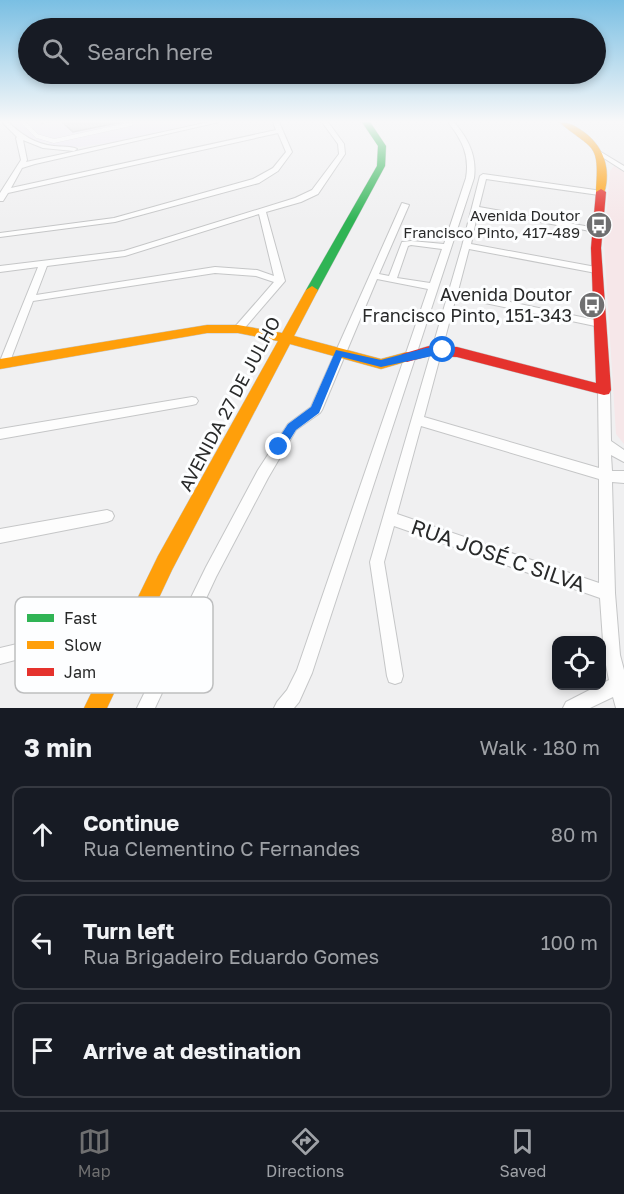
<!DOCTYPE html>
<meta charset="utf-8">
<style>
body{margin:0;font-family:"Golos Text",sans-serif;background:#242831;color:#f1f3f6}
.controls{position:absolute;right:18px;bottom:18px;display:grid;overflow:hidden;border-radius:12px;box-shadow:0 3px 9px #0003}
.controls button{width:54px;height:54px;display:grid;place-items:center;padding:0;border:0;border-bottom:2px solid #363941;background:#171b24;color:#f1f3f6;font:30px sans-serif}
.stop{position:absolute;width:18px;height:18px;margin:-14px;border:4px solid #1a73e8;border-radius:50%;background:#fff}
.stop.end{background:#1a73e8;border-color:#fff;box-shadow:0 2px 6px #0008}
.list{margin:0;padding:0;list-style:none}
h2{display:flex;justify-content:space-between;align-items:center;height:78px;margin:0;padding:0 24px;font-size:26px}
h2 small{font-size:20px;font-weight:400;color:#9ea1a6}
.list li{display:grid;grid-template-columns:39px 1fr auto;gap:18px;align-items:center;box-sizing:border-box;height:96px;margin:0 12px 12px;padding:0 12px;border:2px solid #363941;border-radius:12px}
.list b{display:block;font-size:22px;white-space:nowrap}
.list p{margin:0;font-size:20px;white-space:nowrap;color:#9ea1a6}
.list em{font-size:20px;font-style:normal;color:#9ea1a6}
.icon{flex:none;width:33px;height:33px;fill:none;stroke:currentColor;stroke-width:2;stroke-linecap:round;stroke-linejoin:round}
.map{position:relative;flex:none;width:624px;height:708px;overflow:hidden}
.search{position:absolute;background:#171b24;box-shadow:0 3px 9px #0003;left:18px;right:18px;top:18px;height:66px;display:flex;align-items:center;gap:15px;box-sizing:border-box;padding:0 21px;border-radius:33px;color:#9ea1a6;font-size:22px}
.sheet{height:402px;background:#171b24}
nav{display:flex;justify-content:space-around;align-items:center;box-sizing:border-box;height:84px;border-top:2px solid #363941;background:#171b24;font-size:16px;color:#9ea1a6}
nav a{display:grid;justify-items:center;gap:3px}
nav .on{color:#6f6f70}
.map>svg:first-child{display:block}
.education{fill:#ede8f4}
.medical{fill:#f6e7e9}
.building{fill:#d4d4d5;stroke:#b8b8b9;stroke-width:1.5}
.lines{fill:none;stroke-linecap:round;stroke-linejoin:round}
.lane-casing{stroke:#c5c6c7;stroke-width:4.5}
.street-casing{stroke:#c5c6c7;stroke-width:2}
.fast-casing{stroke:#c5c6c7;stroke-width:1}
.slow-casing{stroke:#c5c6c7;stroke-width:1}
.jam-casing{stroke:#c5c6c7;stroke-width:1}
.path{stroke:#d6d6d7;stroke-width:1.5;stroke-dasharray:3 2;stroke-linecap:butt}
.lane{stroke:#fdfdfd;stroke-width:4}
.street{fill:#fdfdfd;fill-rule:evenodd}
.fast{fill:#30b455;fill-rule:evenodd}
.slow{fill:#ff9f0a;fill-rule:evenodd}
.jam{fill:#e5322d;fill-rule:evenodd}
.route{fill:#1a73e8}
.labels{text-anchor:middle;stroke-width:6;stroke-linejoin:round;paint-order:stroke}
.far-poi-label{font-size:15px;fill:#292a2a;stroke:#fdfeff;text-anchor:end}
.poi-label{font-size:18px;fill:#292a2a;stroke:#fdfeff;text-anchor:end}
.street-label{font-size:18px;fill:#292a2a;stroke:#fdfeff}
.near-street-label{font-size:21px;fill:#292a2a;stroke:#fdfeff}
.key{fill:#fdfeff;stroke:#bdbebf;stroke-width:1.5}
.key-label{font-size:16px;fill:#292a2a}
</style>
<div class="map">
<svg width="624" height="708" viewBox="0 0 624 708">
<rect width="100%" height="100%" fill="#f0f0f1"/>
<polygon class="education" points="12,122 202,122 114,142 79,147 47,145 49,143 46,142 39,143 24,136"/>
<polygon class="medical" points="614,166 624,172 624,444 616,434 604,243 610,171"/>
<polygon class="building" points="62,122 122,122 73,132"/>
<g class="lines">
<defs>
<polyline id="lane" points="23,122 37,136 54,141 131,124"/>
<g id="street">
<path d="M 2,122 L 8,122 C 22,135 35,144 54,146 C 62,147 71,146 77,149 L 74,151 L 43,148 L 23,140 L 27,160 L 26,162 L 209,122 L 219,122 L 35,164 L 22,168 L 11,188 L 276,130 L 273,122 L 279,122 L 292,152 L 278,171 L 259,183 L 115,222 L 0,237 L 0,233 L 114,218 L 253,179 L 273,168 L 286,152 L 278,133 L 8,193 L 3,201 L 0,201 L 0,193 L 21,160 L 16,138 L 17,137 Z"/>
<path d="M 322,122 L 328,122 L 344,144 L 345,154 L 318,194 L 301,202 L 266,212 L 285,281 L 242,331 L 238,332 L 233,329 L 274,282 L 256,276 L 215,273 L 33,301 L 9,364 L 8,367 L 0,367 L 0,361 L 38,267 L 0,272 L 0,266 L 124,251 L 295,198 L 312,190 L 339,154 L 338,144 ZM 259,214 L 274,276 L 257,270 L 215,267 L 36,295 L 47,266 L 125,256 Z"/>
<path d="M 448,122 L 454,122 C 468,139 477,155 474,178 L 312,673 L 299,702 L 294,708 L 274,708 L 277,702 L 287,690 L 297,670 L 428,289 L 377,279 L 322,410 L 320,413 L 296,430 L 268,478 L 216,577 L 155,708 L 137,708 L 206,567 L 258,470 L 288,424 L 311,407 L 402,203 L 409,205 L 379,274 L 389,276 L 402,242 L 411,241 L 444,244 L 466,178 C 470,155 462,140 448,122 ZM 411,245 L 442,249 L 430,283 L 397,278 L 408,246 Z"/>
<polygon points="601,152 624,166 624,171 599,155 598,154"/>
<path d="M 483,174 L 602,191 L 603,193 L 599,195 L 486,179 L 479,207 L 596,228 L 600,230 L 596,232 L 478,211 L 471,244 L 596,267 L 600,270 L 596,273 L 469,249 L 458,291 L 600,321 L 605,324 L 600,327 L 456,297 L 424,417 L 599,468 L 598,390 L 600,387 L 608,387 L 610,390 L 611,441 L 624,450 L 624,462 L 611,455 L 612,471 L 624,471 L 624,483 L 612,482 L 615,593 L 620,655 L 624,670 L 624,708 L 616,708 L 613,697 L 590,708 L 563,708 L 566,702 L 609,680 L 604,655 L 600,598 L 394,526 L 384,562 L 403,676 L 401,682 L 395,684 L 389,682 L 387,676 L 370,562 L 462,246 L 480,176 ZM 421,426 L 599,479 L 599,583 L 397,514 Z"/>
<polygon points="192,397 196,398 198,401 196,404 192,405 0,439 0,429"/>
<polygon points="107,510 112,512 114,516 112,520 107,522 0,543 0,529"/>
<polygon points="17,644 23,646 25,652 23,658 0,664 0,648"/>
</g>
<polygon id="fast" points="362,122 370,122 386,146 385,166 318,290 316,293 308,293 306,290 377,166 378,146"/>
<g id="slow">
<path d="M 559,122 C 568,122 574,125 581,130 C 603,144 612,169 604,194 L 596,192 C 600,141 593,151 559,122 Z"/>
<polygon points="312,286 318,290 294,336 381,359 407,352 414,357 412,360 381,369 290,344 172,570 107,708 84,708 158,556 278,341 238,333 207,333 0,369 0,359 207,325 238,325 282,333 306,290"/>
</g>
<polygon id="jam" points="601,189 606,192 601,248 611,390 609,394 604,395 457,357 429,356 407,362 402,360 400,357 402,354 429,346 457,347 596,383 591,248 596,192"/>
</defs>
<use href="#lane" class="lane-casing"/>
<use href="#street" class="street-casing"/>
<use href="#fast" class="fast-casing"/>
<use href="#slow" class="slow-casing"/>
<use href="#jam" class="jam-casing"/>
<polyline class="path" points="41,124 49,122"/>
<use href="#lane" class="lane"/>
<use href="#street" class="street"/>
<use href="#fast" class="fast"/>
<use href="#slow" class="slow"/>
<use href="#jam" class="jam"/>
</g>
<linearGradient id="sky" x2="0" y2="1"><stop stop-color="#7abfe3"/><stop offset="0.55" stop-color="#f8f8f9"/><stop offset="1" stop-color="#f8f8f9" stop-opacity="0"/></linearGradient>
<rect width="624" height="221" fill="url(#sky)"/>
<polygon class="route" points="443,347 446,348 446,353 381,367 342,357 319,413 296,430 283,451 275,451 273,447 288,424 311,407 336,350 381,360 426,348"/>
<defs>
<symbol id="bus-disc" viewBox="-11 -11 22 22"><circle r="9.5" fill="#6f6f70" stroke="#fdfeff"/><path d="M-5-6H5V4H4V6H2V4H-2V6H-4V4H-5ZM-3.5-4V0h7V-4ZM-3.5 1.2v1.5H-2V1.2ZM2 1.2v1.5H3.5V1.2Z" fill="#fff"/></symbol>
</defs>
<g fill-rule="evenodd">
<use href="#bus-disc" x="584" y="210" width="30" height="30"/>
<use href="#bus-disc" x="577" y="290" width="30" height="30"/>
</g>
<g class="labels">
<g class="far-poi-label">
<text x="580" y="221">Avenida Doutor<tspan x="580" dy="17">Francisco Pinto, 417-489</tspan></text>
</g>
<g class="poi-label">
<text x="572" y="301">Avenida Doutor<tspan x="572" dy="21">Francisco Pinto, 151-343</tspan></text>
</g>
<g class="street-label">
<text transform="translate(230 404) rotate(-62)" y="6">AVENIDA 27 DE JULHO</text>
</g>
<g class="near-street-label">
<text transform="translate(498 556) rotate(19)" y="7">RUA JOSÉ C SILVA</text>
</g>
</g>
<rect x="15" y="597" width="198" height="96" rx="9" class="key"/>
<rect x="27" y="614" width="27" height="8" fill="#30b455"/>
<rect x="27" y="641" width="27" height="8" fill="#ff9f0a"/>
<rect x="27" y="668" width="27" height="8" fill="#e5322d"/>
<g class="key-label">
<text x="64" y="624">Fast</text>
<text x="64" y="651">Slow</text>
<text x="64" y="678">Jam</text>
</g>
</svg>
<div class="controls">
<button><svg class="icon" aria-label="locate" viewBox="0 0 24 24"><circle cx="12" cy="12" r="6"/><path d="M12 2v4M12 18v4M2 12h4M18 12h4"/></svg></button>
</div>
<div class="stop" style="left:443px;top:350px"></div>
<div class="stop end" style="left:279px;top:447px"></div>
<div class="search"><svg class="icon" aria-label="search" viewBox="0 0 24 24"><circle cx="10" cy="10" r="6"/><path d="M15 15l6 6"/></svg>Search here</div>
</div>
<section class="sheet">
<h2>3 min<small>Walk · 180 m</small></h2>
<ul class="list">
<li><svg class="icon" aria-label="ahead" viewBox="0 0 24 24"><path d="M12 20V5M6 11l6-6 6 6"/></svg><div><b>Continue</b><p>Rua Clementino C Fernandes</p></div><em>80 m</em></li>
<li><svg class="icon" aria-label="left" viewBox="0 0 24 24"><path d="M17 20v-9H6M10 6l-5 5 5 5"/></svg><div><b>Turn left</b><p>Rua Brigadeiro Eduardo Gomes</p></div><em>100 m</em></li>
<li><svg class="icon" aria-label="arrive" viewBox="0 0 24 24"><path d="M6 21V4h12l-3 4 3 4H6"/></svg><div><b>Arrive at destination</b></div></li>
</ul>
</section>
<nav>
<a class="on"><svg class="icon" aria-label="map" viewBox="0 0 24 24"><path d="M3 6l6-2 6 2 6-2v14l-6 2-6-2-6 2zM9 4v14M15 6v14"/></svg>Map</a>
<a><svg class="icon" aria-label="directions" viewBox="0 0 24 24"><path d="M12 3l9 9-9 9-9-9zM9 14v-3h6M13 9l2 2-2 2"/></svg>Directions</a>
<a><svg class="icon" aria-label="saved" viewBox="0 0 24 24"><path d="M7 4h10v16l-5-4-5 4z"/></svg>Saved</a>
</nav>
